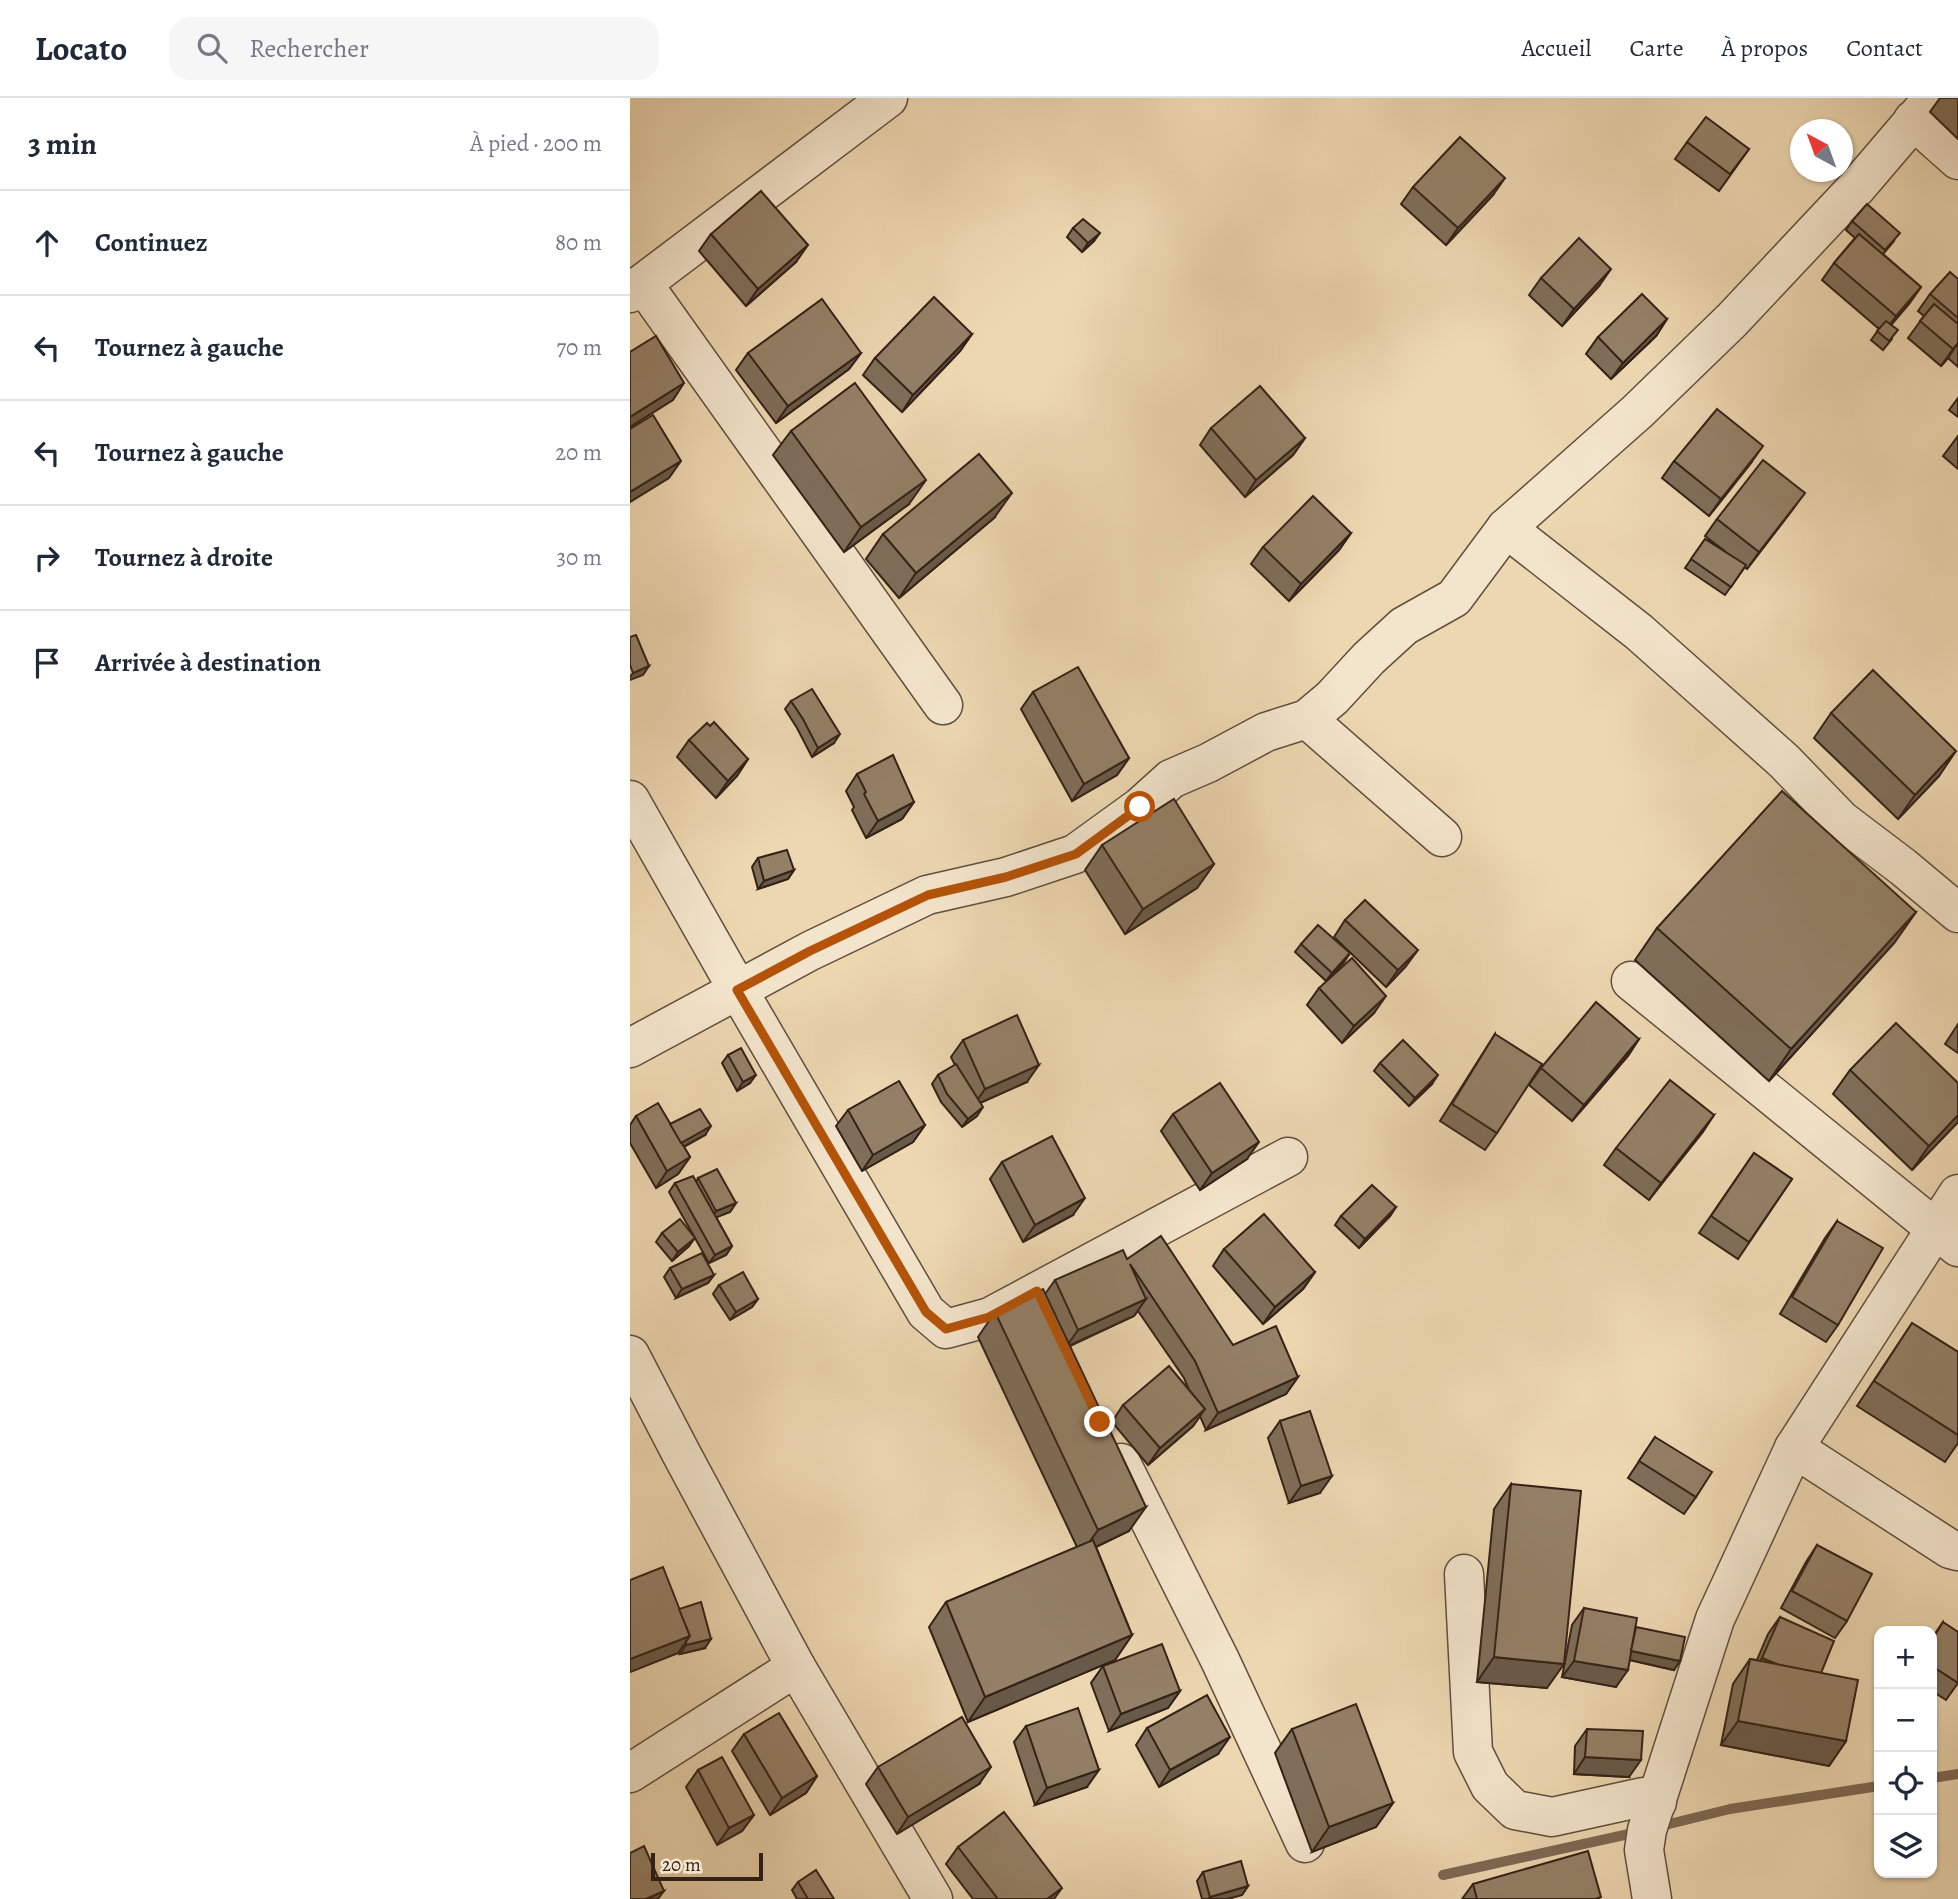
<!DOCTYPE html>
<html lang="fr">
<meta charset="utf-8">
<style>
body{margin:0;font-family:Alegreya,serif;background:#f6f6f7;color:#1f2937}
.controls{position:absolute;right:21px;bottom:21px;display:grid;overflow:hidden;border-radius:14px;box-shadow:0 2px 5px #0004}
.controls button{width:63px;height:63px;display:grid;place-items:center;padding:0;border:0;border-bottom:2px solid #e0e1e3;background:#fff;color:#1f2937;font:35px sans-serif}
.compass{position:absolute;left:1160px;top:21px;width:63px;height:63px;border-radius:50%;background:#fff;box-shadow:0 2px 5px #0004;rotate:319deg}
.scale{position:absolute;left:21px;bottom:18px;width:112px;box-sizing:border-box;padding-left:7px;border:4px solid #342117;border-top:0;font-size:19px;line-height:24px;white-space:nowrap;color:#342117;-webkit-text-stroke:5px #f3e5cc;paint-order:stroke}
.stop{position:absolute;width:21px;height:21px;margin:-16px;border:5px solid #b45309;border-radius:50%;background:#fff}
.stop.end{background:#b45309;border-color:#fff;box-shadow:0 2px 7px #0008}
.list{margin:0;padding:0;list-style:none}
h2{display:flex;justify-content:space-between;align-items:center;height:91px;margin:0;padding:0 28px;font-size:30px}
h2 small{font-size:23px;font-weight:400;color:#747a83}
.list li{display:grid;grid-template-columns:46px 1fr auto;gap:21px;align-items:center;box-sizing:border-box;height:105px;padding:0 28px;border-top:2px solid #e0e1e3}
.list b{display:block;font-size:26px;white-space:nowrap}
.list em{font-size:23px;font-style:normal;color:#747a83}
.icon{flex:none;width:38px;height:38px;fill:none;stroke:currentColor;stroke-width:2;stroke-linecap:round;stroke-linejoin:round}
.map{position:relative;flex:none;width:1328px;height:1801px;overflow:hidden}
header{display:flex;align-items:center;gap:42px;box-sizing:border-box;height:98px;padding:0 35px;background:#fff;border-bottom:2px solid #e0e1e3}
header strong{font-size:33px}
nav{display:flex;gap:38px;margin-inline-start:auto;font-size:24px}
.search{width:490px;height:63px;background:#f6f6f7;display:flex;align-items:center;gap:18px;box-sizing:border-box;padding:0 24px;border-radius:21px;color:#747a83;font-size:26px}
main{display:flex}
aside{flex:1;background:#fff}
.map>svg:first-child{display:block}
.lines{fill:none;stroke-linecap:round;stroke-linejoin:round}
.stream{stroke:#7d6954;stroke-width:10}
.minor-casing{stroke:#624e3e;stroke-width:41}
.minor{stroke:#f3e5cc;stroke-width:38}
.wall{fill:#7f6e59;stroke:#342117;stroke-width:2}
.shaded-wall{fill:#685a48;stroke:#342117;stroke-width:2}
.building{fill:#948067;stroke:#342117;stroke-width:2}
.route{stroke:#b45309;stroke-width:9}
</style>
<header>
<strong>Locato</strong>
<div class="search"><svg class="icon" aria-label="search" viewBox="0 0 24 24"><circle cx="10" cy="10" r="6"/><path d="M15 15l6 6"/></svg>Rechercher</div>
<nav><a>Accueil</a><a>Carte</a><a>À propos</a><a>Contact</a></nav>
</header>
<main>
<aside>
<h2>3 min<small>À pied · 200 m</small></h2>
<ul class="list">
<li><svg class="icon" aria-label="ahead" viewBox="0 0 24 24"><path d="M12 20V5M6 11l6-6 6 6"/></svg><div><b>Continuez</b></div><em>80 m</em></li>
<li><svg class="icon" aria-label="left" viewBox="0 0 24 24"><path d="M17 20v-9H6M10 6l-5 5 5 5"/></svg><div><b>Tournez à gauche</b></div><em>70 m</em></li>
<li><svg class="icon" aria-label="left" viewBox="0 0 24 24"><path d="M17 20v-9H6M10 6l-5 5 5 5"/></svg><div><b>Tournez à gauche</b></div><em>20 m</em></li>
<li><svg class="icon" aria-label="right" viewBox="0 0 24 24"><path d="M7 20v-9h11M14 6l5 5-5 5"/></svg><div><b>Tournez à droite</b></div><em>30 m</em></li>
<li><svg class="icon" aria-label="arrive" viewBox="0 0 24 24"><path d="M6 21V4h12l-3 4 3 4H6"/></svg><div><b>Arrivée à destination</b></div></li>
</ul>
</aside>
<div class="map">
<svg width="1328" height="1801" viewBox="0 0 1328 1801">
<rect width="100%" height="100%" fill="#edd7b1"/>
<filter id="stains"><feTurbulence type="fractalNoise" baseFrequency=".00286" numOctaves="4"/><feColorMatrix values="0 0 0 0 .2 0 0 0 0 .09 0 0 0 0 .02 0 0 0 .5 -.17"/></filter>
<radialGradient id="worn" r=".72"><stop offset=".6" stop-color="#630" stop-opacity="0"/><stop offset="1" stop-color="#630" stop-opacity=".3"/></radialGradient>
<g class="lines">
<g class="stream">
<polyline points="1302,1680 1328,1676"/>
<polyline points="1027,1729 1100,1711 1249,1688"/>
<polyline points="813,1777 1008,1734"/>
</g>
<defs>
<g id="minor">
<polyline points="1283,22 1328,62"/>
<polyline points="13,186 313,607"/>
<polyline points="0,195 258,0"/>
<polyline points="876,430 1009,534 1154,663 1211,722 1273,769 1328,815"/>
<polyline points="677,621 812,739"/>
<polyline points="0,702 108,892 296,1214 316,1231 360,1219 658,1059"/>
<polyline points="1001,883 1328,1149"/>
<polyline points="0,950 180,853 297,797 376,779 445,756 510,709 541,681 578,665 636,634 677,621 702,600 739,560 774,528 824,500 876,430 1007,314 1102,222 1227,89 1303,0"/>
<polyline points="0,1257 52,1357 166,1569 303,1801"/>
<polyline points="1164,1350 1320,1451 1328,1453"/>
<polyline points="491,1365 590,1562 675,1745"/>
<polyline points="834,1476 843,1654 860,1688 885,1712 922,1719 1013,1699 1027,1704"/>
<polyline points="0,1675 166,1569"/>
<polyline points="1022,1801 1014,1752 1017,1732 1085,1521 1164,1350 1328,1096"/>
</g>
</defs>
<use href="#minor" class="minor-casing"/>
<use href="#minor" class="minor"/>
</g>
<g class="wall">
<polygon points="1310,0 1328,0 1328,41 1300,14"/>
<polygon points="1057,44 1119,51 1089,93 1045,61"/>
<polygon points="783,89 863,97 816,147 771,106"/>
<polygon points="1222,123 1264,143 1253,156 1291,189 1279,206 1261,227 1262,241 1253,252 1241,242 1249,231 1192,182 1204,165 1225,140 1216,132"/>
<polygon points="443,130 464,143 452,154 437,139"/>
<polygon points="81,136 166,164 116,208 69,153"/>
<polygon points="911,180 969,188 932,228 899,197"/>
<polygon points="1328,181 1328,269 1318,260 1311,268 1278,240 1294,218 1288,213 1300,196"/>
<polygon points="1037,221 1026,238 981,281 956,256 968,239"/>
<polygon points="342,236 330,253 272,314 233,277 245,260"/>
<polygon points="118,255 231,255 219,271 146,325 106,272"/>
<polygon points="1328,300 1328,319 1319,312"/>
<polygon points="581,330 675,340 663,357 615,399 570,347"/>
<polygon points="161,333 279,406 214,454 143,357"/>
<polygon points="1328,338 1328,371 1313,358"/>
<polygon points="1044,363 1121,365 1079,418 1032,380"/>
<polygon points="1163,411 1117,471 1115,469 1095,497 1055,470 1075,441 1096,454 1075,438 1087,421"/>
<polygon points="364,420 269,500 236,461 253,436"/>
<polygon points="721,435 709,452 659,503 621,466 633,449"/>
<polygon points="403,594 499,660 487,677 442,703 391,611"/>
<polygon points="161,603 204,645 182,659 167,630 155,611"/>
<polygon points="1201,615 1309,678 1268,721 1184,640"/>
<polygon points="59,642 118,661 107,678 86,700 47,659"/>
<polygon points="227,676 284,704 272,721 236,740 222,712 224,709 216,693"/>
<polygon points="472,747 584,766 567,790 495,836 455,772"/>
<polygon points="128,760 164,772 158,781 128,791 122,769"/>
<polygon points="1286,814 1264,845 1139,983 1005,862 1027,830"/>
<polygon points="715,822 776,868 756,889 704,839"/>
<polygon points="671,846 720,855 714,864 696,883 665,854"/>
<polygon points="689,890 744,915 712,945 677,907"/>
<polygon points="1328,926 1328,955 1315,946"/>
<polygon points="865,936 867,1035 855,1052 810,1023"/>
<polygon points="1009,941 998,958 942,1023 899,987 911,970"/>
<polygon points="333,942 397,984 350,1005 347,1018 332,1029 311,1004 302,986 308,977 325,967 321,959"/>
<polygon points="98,957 120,985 107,993 92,965"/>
<polygon points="750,965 802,986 779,1008 744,973"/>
<polygon points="1220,972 1328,985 1328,1024 1282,1072 1203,996"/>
<polygon points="218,1012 295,1027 283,1044 232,1073 206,1028"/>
<polygon points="543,1016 617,1061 570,1092 531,1033"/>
<polygon points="1084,1017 1019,1102 974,1067 986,1050"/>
<polygon points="6,1018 40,1026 75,1037 54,1049 60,1059 48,1076 26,1090 0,1045 0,1027"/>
<polygon points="1124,1055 1162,1081 1108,1161 1069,1135"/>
<polygon points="372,1064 443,1117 393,1144 360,1081"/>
<polygon points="68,1080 106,1105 100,1114 86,1119 102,1148 96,1157 79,1165 39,1094 45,1085 66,1084"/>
<polygon points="766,1109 760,1118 729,1150 705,1127 711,1118"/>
<polygon points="1207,1123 1208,1227 1196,1244 1150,1216 1195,1140"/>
<polygon points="32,1135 59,1148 42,1163 26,1144"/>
<polygon points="594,1151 685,1174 673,1191 633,1226 583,1168"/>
<polygon points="497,1161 603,1247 668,1279 656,1296 576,1332 570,1318 563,1328 518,1367 482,1324 493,1307 559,1292 554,1280 508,1213 504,1218 440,1248 499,1433 466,1449 502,1537 485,1562 338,1624 299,1529 316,1504 447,1449 348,1239 365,1214 415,1196 425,1182"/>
<polygon points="40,1170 84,1177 78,1185 46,1200 34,1179"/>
<polygon points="89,1187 128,1201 122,1209 100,1222 83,1196"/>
<polygon points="1282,1225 1328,1254 1328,1345 1315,1364 1227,1308"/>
<polygon points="650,1323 690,1395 659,1405 638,1340"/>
<polygon points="1025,1339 1066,1399 1054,1416 998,1380"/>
<polygon points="881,1386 917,1590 847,1584 864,1411"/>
<polygon points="1187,1447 1217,1523 1205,1540 1151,1510 1176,1464"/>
<polygon points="0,1482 49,1511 75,1550 50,1556 49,1552 48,1555 0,1574"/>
<polygon points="954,1510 1050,1563 1044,1572 1000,1562 986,1589 932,1579 942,1527"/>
<polygon points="1150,1519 1191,1575 1216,1643 1199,1668 1091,1647 1103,1586 1120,1561 1127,1562 1138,1536"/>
<polygon points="1313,1524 1328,1585 1316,1602 1302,1593 1302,1540"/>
<polygon points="473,1568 550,1593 538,1610 479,1633 461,1585"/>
<polygon points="396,1628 457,1689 405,1707 384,1644"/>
<polygon points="517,1630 588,1656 529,1689 506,1647"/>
<polygon points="662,1631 763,1705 746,1729 682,1754 645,1655"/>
<polygon points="957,1631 999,1679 944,1676 945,1648"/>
<polygon points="114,1636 187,1678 176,1695 140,1717 102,1653"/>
<polygon points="248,1669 349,1686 267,1736 236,1686"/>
<polygon points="68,1672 124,1717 112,1733 87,1747 56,1689"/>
<polygon points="328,1749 424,1801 343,1801 316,1766"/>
<polygon points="573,1774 618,1788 612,1797 597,1801 572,1801 567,1783"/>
<polygon points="168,1784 204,1801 167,1801 162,1792"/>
<polygon points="843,1786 970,1801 832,1801"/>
</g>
<g class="shaded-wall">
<polygon points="875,80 863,97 816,147 828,130"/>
<polygon points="470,135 464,143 452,154 458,145"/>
<polygon points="178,147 166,164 116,208 128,191"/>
<polygon points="981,171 969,188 932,228 944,211"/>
<polygon points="1291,189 1279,206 1254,235 1266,218"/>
<polygon points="1037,221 1026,238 981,281 993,265"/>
<polygon points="342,236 330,253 272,314 283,297"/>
<polygon points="1328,245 1318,260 1311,268 1323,251"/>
<polygon points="231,255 219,271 146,325 158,308"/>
<polygon points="54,285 43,302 0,329 0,319"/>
<polygon points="675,340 663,357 615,399 626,382"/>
<polygon points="1133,348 1121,365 1079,418 1091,401"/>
<polygon points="51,363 39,380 0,404 0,394"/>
<polygon points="296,382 279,406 214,454 231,429"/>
<polygon points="382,395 364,420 269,500 286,475"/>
<polygon points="1175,395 1163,411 1117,471 1129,454"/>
<polygon points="721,435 709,452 659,503 671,486"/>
<polygon points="19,568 13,577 0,582 0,579 3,575"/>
<polygon points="210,636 204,645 182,659 188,650"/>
<polygon points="1326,653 1309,678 1268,721 1285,697"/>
<polygon points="499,660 487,677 442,703 454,686"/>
<polygon points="118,661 107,678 86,700 98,683"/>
<polygon points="284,704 272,721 236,740 248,723"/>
<polygon points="584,766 567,790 495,836 513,811"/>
<polygon points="164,772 158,781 128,791 134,783"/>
<polygon points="1286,814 1264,845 1139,983 1161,951"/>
<polygon points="788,852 776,868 756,889 768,872"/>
<polygon points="720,855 714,864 696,883 702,875"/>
<polygon points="756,898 744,915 712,945 724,928"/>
<polygon points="1009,941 998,958 942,1023 954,1007"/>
<polygon points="409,967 397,984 343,1008 355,991"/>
<polygon points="126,977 120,985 107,993 113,984"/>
<polygon points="808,977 802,986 779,1008 785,1000"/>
<polygon points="353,1009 347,1018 332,1029 338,1021"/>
<polygon points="1084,1017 1073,1034 1019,1102 1031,1085"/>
<polygon points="1328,1017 1328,1024 1282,1072 1299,1048"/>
<polygon points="295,1027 283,1044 232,1073 243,1057"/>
<polygon points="81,1028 75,1037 44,1054 50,1045"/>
<polygon points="629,1044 617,1061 570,1092 582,1075"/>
<polygon points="60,1059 48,1076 26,1090 37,1073"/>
<polygon points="455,1100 443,1117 393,1144 405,1127"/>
<polygon points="106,1105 100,1114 80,1122 86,1113"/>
<polygon points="766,1109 760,1118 729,1150 735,1141"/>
<polygon points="65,1140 59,1148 42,1163 48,1154"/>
<polygon points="102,1148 96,1157 79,1165 85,1157"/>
<polygon points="685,1174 673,1191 633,1226 645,1209"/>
<polygon points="84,1177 78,1185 46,1200 52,1191"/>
<polygon points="128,1201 122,1209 100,1222 106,1214"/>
<polygon points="516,1201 504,1218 436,1249 448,1232"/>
<polygon points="668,1279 656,1296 576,1332 588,1315"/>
<polygon points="575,1311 563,1328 518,1367 530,1350"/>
<polygon points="702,1378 690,1395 659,1405 671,1388"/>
<polygon points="516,1409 499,1433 451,1456 468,1432"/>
<polygon points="502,1537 485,1562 338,1624 355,1599"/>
<polygon points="60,1538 48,1555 0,1574 0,1561"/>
<polygon points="81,1541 75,1550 50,1556 56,1547"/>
<polygon points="997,1552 1050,1563 1044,1572 991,1560"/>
<polygon points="864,1559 934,1566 917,1590 847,1584"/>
<polygon points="1132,1560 1187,1583 1121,1577"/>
<polygon points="944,1563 998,1572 986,1589 932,1579"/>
<polygon points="550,1593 538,1610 479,1633 491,1616"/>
<polygon points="1108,1623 1216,1643 1199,1668 1091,1647"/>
<polygon points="600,1639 588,1656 529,1689 540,1672"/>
<polygon points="955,1659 1011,1662 999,1679 944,1676"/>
<polygon points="361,1669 349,1686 267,1736 278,1719"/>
<polygon points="469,1672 457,1689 405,1707 417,1690"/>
<polygon points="187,1678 176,1695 140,1717 152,1700"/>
<polygon points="763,1705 746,1729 682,1754 699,1729"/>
<polygon points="124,1717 112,1733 87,1747 99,1730"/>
<polygon points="618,1788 612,1797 597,1801 578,1801 580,1799"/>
<polygon points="432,1790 424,1801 417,1801"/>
<polygon points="34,1793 28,1801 16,1801"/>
</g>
<g class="building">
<polygon points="1076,19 1119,51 1100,76 1057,44"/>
<polygon points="830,39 875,80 828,130 783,89"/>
<polygon points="131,93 178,147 128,191 81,136"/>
<polygon points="1237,106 1270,135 1255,152 1222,123"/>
<polygon points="453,121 470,135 458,145 443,130"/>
<polygon points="1229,136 1291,189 1266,218 1204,165"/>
<polygon points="949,140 981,171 944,211 911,180"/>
<polygon points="1320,174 1328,181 1328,220 1300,196"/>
<polygon points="1012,196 1037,221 993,265 968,239"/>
<polygon points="304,199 342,236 283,297 245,260"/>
<polygon points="192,201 231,255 158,308 118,255"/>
<polygon points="1304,206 1328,226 1328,245 1323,251 1290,223"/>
<polygon points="1256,223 1268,232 1259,243 1247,233"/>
<polygon points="26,238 54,285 0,319 0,254"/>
<polygon points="225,285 296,382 231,429 161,333"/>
<polygon points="630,288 675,340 626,382 581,330"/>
<polygon points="1087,311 1133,348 1091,401 1044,363"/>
<polygon points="23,317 51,363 0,394 0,331"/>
<polygon points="349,356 382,395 286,475 253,436"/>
<polygon points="1133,362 1175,395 1129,454 1087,421"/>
<polygon points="683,398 721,435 671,486 633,449"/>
<polygon points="1075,441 1116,467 1101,489 1061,461"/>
<polygon points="6,537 19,568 3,575 0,567 0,539"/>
<polygon points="448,569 499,660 454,686 403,594"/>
<polygon points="1243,572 1326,653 1285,697 1201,615"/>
<polygon points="182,591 210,636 188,650 173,621 161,603"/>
<polygon points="84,624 118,661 98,683 59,642 77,625 80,628"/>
<polygon points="263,657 284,704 248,723 234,696 236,694 227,676"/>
<polygon points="1152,693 1286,814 1161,951 1027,830"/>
<polygon points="544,701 584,766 513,811 472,747"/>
<polygon points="157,752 164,772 134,783 128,760"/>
<polygon points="735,802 788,852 768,872 715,822"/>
<polygon points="688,827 720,855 702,875 671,846"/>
<polygon points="722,860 756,898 724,928 689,890"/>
<polygon points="966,904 1009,941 954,1007 911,970"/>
<polygon points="387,917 409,967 355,991 333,942"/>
<polygon points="1266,925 1328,985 1328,1017 1299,1048 1220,972"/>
<polygon points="865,936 912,966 867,1035 822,1006"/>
<polygon points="773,942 808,977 785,1000 750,965"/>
<polygon points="111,950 126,977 113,984 98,957"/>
<polygon points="326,966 353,1009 338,1021 317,996 308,977"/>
<polygon points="1040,982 1084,1017 1031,1085 986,1050"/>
<polygon points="269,983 295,1027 243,1057 218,1012"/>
<polygon points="590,985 629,1044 582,1075 543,1016"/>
<polygon points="28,1005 60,1059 37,1073 6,1018"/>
<polygon points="70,1011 81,1028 51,1045 40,1026"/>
<polygon points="422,1038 455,1100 405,1127 372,1064"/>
<polygon points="1124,1055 1162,1081 1119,1144 1081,1118"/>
<polygon points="87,1071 106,1105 86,1113 68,1080"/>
<polygon points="63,1078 102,1148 85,1157 45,1085"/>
<polygon points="742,1087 766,1109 735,1141 711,1118"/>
<polygon points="634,1116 685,1174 645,1209 594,1151"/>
<polygon points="50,1121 65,1140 48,1154 32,1135"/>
<polygon points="1207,1123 1253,1150 1208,1227 1162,1199"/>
<polygon points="531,1138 603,1247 646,1228 668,1279 588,1315 565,1263 500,1166 516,1201 448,1232 425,1182 493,1152 497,1161"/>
<polygon points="72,1155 84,1177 52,1191 40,1170"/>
<polygon points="113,1174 128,1201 106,1214 89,1187"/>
<polygon points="413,1191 516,1409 468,1432 365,1214"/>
<polygon points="1282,1225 1328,1254 1328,1337 1244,1283"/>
<polygon points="539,1268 575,1311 530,1350 493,1307"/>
<polygon points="680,1313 702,1378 671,1388 650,1323"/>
<polygon points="1025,1339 1082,1374 1066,1399 1009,1363"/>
<polygon points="881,1386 951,1393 934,1566 864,1559"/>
<polygon points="463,1442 502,1537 355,1599 316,1504"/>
<polygon points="1187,1447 1242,1476 1217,1523 1162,1493"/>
<polygon points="33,1469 60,1538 0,1561 0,1482"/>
<polygon points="71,1504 81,1541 56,1547 56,1544 60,1538 49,1511"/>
<polygon points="954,1510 1007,1520 998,1572 944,1563"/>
<polygon points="1150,1519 1204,1543 1191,1575 1149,1567 1132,1560"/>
<polygon points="1313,1524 1328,1534 1328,1585 1302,1568 1302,1542"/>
<polygon points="1006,1529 1055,1539 1050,1563 1001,1553"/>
<polygon points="532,1546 550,1593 491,1616 473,1568"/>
<polygon points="1120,1561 1228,1582 1216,1643 1108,1623"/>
<polygon points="577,1597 600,1639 540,1672 517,1630"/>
<polygon points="726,1606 763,1705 699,1729 662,1631"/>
<polygon points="448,1610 469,1672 417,1690 396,1628"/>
<polygon points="149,1615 187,1678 152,1700 114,1636"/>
<polygon points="332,1619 361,1669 278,1719 248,1669"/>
<polygon points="957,1631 1013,1633 1011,1662 955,1659"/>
<polygon points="92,1659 124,1717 99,1730 68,1672"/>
<polygon points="374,1714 432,1790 417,1801 368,1801 328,1749"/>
<polygon points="14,1748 34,1793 16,1801 0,1801 0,1755"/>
<polygon points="958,1753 971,1799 965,1801 847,1801 843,1786"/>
<polygon points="611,1763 618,1788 580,1799 573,1774"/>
<polygon points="186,1772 204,1801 178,1801 168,1784"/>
</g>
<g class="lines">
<polyline class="route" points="470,1324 407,1193 359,1219 316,1231 296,1214 107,892 180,853 298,797 376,779 446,756 510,709"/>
</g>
<rect width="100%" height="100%" filter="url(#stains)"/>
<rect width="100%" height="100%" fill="url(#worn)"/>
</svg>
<div class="controls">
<button>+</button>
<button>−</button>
<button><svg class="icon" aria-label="locate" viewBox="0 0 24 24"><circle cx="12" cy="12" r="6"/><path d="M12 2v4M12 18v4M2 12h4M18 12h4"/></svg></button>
<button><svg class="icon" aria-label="layers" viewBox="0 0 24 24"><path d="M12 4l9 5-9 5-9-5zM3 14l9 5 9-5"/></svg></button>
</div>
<svg class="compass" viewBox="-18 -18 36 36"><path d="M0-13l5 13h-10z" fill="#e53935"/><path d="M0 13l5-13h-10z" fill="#747a83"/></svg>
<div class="scale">20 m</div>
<div class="stop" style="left:510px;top:709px"></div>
<div class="stop end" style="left:470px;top:1324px"></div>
</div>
</main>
